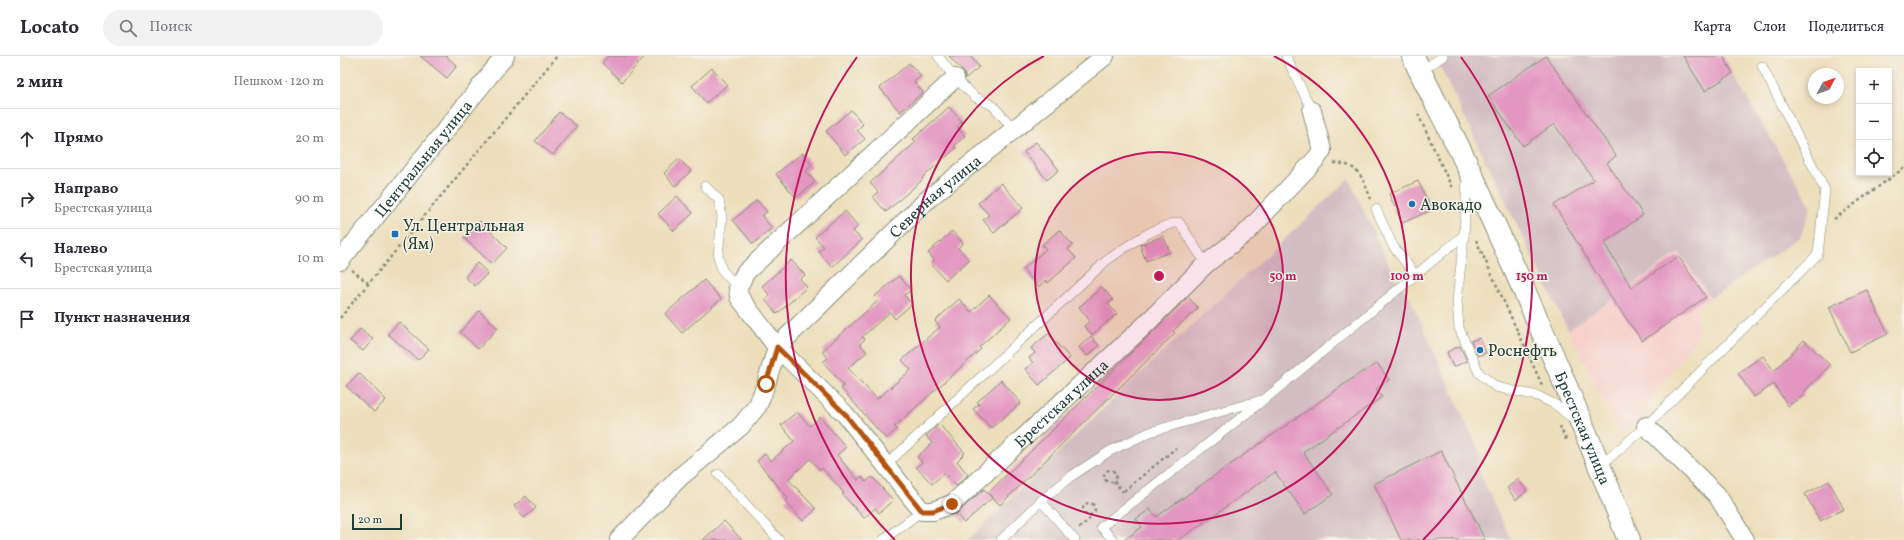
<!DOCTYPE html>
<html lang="ru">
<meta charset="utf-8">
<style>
body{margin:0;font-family:Vollkorn,serif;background:#f2f2f3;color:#2b2b33}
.controls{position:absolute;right:12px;top:12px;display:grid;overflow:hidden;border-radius:0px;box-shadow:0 2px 6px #0003}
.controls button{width:36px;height:36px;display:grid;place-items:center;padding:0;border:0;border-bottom:1px solid #e1e1e2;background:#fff;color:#2b2b33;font:20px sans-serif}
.compass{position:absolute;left:1468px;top:12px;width:36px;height:36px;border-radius:50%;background:#fff;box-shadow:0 2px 6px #0003;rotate:49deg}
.scale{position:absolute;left:12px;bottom:10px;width:50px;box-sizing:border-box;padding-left:4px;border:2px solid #1f3d34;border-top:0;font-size:11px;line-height:14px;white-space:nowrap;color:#1f3d34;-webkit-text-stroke:3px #f7f3e8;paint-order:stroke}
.stop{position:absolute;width:12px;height:12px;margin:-9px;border:3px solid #b45309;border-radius:50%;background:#fff}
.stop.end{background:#b45309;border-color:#fff;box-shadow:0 1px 4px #0008}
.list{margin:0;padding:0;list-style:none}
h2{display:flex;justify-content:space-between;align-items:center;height:52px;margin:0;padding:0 16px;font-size:17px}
h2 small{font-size:13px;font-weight:400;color:#7c7c81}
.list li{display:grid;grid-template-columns:26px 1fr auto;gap:12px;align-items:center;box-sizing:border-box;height:60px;padding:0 16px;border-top:1px solid #e1e1e2}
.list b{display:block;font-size:15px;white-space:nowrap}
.list p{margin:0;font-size:13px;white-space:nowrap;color:#7c7c81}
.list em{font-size:13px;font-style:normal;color:#7c7c81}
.icon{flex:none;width:22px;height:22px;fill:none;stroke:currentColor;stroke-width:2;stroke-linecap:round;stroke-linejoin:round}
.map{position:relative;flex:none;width:1564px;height:484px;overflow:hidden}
header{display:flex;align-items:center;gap:24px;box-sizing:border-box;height:56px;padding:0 20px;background:#fff;border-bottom:1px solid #e1e1e2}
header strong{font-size:19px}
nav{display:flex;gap:22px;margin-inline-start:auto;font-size:14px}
.search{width:280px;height:36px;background:#f2f2f3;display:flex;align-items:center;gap:10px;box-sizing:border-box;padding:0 14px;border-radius:22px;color:#7c7c81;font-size:15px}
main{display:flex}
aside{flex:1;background:#fff}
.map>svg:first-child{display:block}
.built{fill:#f7d0cd}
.industrial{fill:#d2bec3}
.building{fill:#e397c1}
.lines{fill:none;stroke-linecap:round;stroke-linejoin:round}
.lane-casing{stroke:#868e78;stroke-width:10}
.street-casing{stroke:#868e78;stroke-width:20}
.secondary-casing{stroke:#868e78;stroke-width:24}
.path{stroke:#868e78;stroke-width:2.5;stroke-dasharray:3 3;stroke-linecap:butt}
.lane{stroke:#fff;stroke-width:9}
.street{stroke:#fff;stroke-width:18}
.secondary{stroke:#fff;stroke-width:22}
.route{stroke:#b45309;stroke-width:5}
.ring{fill:none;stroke:#c2185b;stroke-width:2}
.poi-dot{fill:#1f6fb2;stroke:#f7f3e8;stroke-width:1.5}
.labels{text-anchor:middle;stroke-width:3;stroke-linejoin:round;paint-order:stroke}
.street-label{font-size:16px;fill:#1f3d34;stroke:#f7f3e8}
.poi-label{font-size:16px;fill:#1f3d34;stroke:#f7f3e8;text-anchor:start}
.centre{fill:#c2185b;stroke:#f7f3e8;stroke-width:2}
.ring-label{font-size:12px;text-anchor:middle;font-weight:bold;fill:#c2185b;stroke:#f7f3e8;stroke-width:3;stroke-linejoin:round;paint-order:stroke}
</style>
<header>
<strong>Locato</strong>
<div class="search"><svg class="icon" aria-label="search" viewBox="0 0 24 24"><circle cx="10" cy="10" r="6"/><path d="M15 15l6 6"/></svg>Поиск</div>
<nav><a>Карта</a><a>Слои</a><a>Поделиться</a></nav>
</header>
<main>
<aside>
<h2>2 мин<small>Пешком · 120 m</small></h2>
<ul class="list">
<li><svg class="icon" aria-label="ahead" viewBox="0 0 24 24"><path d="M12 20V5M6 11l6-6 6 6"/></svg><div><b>Прямо</b></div><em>20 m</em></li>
<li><svg class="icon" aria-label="right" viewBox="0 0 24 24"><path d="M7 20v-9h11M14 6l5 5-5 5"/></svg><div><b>Направо</b><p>Брестская улица</p></div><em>90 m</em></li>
<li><svg class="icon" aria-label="left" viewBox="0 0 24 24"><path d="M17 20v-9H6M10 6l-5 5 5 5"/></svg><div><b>Налево</b><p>Брестская улица</p></div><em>10 m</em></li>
<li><svg class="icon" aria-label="arrive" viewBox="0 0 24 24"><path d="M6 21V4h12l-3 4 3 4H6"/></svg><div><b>Пункт назначения</b></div></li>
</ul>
</aside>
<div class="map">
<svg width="1564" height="484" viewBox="0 0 1564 484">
<rect width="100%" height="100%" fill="#f7f3e8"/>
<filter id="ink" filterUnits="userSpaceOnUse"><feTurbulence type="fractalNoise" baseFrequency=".025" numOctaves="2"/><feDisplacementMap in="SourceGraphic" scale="8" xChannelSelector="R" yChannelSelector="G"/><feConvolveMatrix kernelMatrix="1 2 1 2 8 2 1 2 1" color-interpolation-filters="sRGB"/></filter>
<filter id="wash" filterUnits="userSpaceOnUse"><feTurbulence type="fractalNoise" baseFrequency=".012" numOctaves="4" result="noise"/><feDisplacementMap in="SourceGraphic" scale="16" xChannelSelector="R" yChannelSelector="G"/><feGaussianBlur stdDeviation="0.9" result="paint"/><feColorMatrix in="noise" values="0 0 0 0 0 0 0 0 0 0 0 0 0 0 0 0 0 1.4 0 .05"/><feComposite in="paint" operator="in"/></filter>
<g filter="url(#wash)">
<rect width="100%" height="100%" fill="#eddfbc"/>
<polygon class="built" points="1339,197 1371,242 1357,251 1358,279 1294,367 1280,375 1228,274"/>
<g class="industrial">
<polygon points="1095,0 1382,0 1471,151 1460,181 1371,242 1339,197 1228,274"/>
<polygon points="1009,123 1057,226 1068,238 1133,382 1141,399 1137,411 1171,484 628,484 791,326"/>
</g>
<g id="blocks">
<g class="building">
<polygon points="80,0 106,0 117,10 107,22"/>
<polygon points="268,0 305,0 282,26 262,7"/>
<polygon points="609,0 630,0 639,11 626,22 623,15"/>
<polygon points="1206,0 1276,100 1267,107 1303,159 1264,187 1292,232 1338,200 1366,241 1302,285 1273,244 1214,149 1254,124 1214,68 1183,90 1148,40"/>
<polygon points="1343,0 1383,0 1393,17 1365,35"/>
<polygon points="569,7 581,20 574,26 583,36 560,56 540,32"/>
<polygon points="372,12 387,29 366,47 352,30"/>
<polygon points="609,51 622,66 617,71 625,80 614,90 616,92 582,122 583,123 546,156 533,141 538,136 530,127 576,86 573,83"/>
<polygon points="511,54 523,68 517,74 525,83 505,99 486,75"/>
<polygon points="219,56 237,70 213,99 195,85"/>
<polygon points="696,86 719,114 707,124 684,96"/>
<polygon points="462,97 472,109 466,115 475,126 456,142 436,118"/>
<polygon points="339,103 351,115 335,130 324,117"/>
<polygon points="1078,125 1092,154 1062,167 1049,138"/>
<polygon points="661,127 683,152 654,177 643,164 649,159 638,147"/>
<polygon points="337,140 353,157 334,175 318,158"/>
<polygon points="417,144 427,156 422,160 432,172 413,188 393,164"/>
<polygon points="505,155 518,170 513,175 522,184 492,211 478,195 484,191 475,181"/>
<polygon points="140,165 167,192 152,208 124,182"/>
<polygon points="719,174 733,189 728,193 736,202 708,227 706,224 698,231 683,213 706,193 702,189"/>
<polygon points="612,175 623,187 618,192 629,204 606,224 591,208 594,204 588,197"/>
<polygon points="823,180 830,196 806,205 800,189"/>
<polygon points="451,204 465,219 460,223 467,231 437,258 425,244 430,240 422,230"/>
<polygon points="137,207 148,217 135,230 125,221"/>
<polygon points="559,220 571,234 564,239 572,248 555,263 550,256 522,281 525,283 520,288 527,296 508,312 537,343 571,314 562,304 600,271 595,265 619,243 631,256 649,239 671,262 639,291 641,293 554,371 557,373 546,383 501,332 504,330 483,306 488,302 482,295 539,244 535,240"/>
<polygon points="364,224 381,243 342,277 325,258"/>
<polygon points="762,231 773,244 768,248 777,258 752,279 744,270 750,265 739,251"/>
<polygon points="1527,234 1548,278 1510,296 1489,251"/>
<polygon points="848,241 858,252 833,275 835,277 660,449 648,437"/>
<polygon points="139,255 158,272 138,293 120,276"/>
<polygon points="59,266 89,293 78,304 48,278"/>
<polygon points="20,273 33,283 23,295 10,285"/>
<polygon points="708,278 730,302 699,329 685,313 693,307 689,302 695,297 691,292"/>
<polygon points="751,280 759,290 747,300 739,291"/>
<polygon points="1140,282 1146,297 1138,300 1131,285"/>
<polygon points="1464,284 1490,309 1463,337 1464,339 1448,350 1434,328 1414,341 1398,317 1423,300 1434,315"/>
<polygon points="1120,290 1127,305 1113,311 1107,296"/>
<polygon points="1037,307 1049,324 1036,333 1042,341 963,396 993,438 965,458 935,416 839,484 784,484 802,471 796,463 810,453 816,461 1023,315 1024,316"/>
<polygon points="19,317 46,344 34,356 6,330"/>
<polygon points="661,324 681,347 651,372 633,353 639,348 637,346"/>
<polygon points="457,356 470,370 480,361 506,391 497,399 518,424 521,420 526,426 532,421 553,444 539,457 535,452 524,462 502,438 504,437 482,412 480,414 470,403 448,423 476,453 463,465 445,445 448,442 417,405 425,398 431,405 454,385 441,369"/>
<polygon points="599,368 625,397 617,405 628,419 616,430 604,417 592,428 576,411 582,406 577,401 592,387 586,380"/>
<polygon points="1101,395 1145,484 1061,484 1034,428"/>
<polygon points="1178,423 1187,435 1176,444 1167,432"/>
<polygon points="1489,425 1504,453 1480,465 1465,438"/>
<polygon points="644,433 652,442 624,467 616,458"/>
<polygon points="186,440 196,452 184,462 174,450"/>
<polygon points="384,465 402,484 363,484"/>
</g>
</g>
</g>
<g filter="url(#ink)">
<use href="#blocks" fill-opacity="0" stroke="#868e78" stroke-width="1"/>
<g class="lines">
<defs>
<g id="lane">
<polyline points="598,0 615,22 635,41 652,49 674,73"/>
<polyline points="946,0 972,55"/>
<polyline points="1080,16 1103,0"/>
<polyline points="1127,123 1124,179 1117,245 1119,272 1126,288 1139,317 1156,331 1198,340 1216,349 1233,363"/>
<polyline points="365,130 379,144 382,161 378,200 382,214 398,232"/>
<polyline points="1036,153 1053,190 1076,220"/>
<path d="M 547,408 L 766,205 C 789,189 811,172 839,166 L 866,208"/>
<polyline points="1260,410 1306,370 1478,198 1485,134 1422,10"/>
<polyline points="378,418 439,484"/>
<polyline points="701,445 735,484"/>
<polyline points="543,484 582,455"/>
<polyline points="661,484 701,445 730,421 770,395 810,376 925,343 1124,179"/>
<polyline points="773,484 761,471 921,346"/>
</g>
<g id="street">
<path id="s1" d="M 615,22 L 405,217 L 398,232 L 399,241 L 437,291 L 505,358 L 582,455 L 593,455 L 612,448 L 806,268 L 866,208 L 908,175 L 977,102 L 982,94 L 972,55"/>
<path id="s2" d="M 0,205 L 165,0"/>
<polyline points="1306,370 1377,439 1405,484"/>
<path id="s3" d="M 279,484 L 340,421 L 401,370 L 418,349 L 426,328 L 437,291 L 589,142 L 765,0"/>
</g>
<g id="secondary">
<path id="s4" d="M 1073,0 C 1090,38 1111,74 1128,111 C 1185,234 1240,358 1289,484"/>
</g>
</defs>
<use href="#lane" class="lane-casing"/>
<use href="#street" class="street-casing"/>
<use href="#secondary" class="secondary-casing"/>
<g class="path">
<polyline points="1078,58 1113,134"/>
<path d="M 994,107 C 1020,108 1022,122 1031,143"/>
<polyline points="1494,163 1564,112"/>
<polyline points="1136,184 1202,329"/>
<polyline points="12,214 28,227"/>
<polyline points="0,262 217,0"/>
<polyline points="1220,370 1226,384"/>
<circle cx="770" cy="420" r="6"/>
<polyline points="774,425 783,436"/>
<polyline points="784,435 836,392"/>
<circle cx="749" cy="453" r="6"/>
<polyline points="739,472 751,462"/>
</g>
<use href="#lane" class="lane"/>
<use href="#street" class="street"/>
<use href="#secondary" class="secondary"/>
</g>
</g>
<g class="lines" filter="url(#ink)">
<polyline class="route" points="426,328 437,291 505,358 582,455 593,455 612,448"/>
</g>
<circle cx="819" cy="220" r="124" fill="#c2185b" fill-opacity=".12"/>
<g class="ring">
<circle cx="819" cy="220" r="124"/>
<path d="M934 0A248 248 0 1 1 704 0"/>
<path d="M555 484A373 373 0 0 1 517 1M1121 1A373 373 0 0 1 1083 484"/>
</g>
<g class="poi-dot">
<circle cx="1072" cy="148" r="4"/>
<rect x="51" y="174" width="8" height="8" rx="2"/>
<circle cx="1140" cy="294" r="4"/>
</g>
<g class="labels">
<g class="street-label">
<text dy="6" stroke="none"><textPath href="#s2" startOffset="132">Центральная улица</textPath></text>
<text dy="6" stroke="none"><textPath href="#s3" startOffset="474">Северная улица</textPath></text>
<text dy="6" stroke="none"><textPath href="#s1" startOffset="774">Брестская улица</textPath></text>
<text dy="6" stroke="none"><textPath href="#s4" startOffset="409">Брестская улица</textPath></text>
</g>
<g class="poi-label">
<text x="1080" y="154">Авокадо</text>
<text x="63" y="175">Ул. Центральная<tspan x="63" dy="18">(Ям)</tspan></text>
<text x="1148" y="300">Роснефть</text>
</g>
</g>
<circle cx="819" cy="220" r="6" class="centre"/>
<g class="ring-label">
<text x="943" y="224">50 m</text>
<text x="1067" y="224">100 m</text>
<text x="1192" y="224">150 m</text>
</g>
</svg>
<div class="controls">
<button>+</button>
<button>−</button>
<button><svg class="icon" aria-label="locate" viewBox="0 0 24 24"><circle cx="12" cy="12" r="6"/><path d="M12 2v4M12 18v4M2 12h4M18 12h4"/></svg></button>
</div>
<svg class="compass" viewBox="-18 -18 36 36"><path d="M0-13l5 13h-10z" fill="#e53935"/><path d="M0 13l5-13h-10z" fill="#7c7c81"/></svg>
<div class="scale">20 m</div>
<div class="stop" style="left:426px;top:328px"></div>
<div class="stop end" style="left:612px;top:448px"></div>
</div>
</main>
